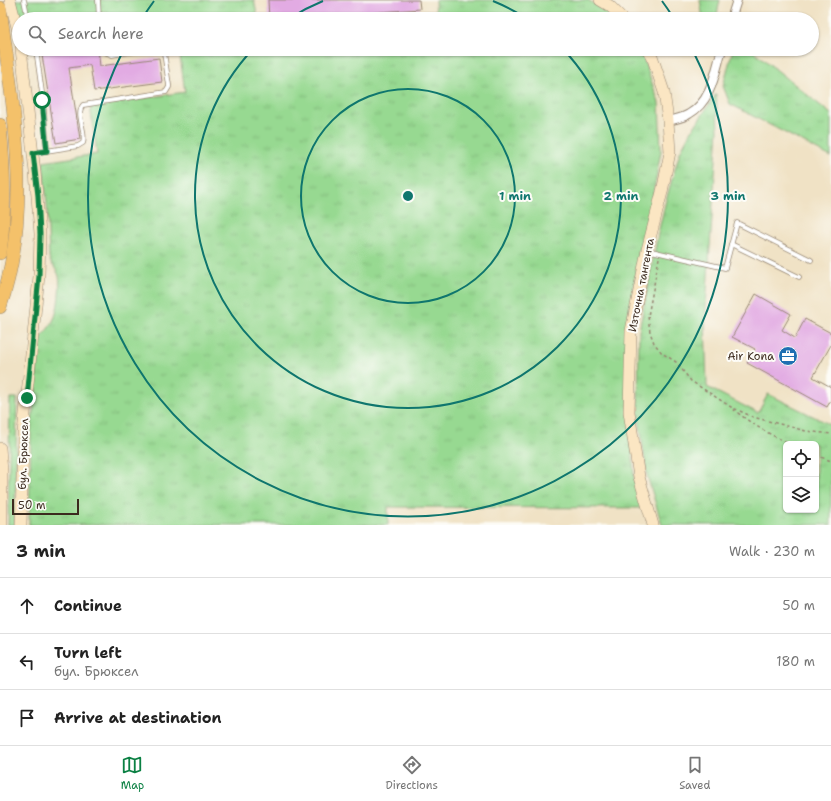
<!DOCTYPE html>
<meta charset="utf-8">
<style>
body{margin:0;font-family:"Shantell Sans",sans-serif;background:#f2f2f2;color:#222}
.controls{position:absolute;right:12px;bottom:12px;display:grid;overflow:hidden;border-radius:6px;box-shadow:0 1px 3px #0004}
.controls button{width:36px;height:36px;display:grid;place-items:center;padding:0;border:0;border-bottom:1px solid #e0e0e0;background:#fff;color:#222;font:20px sans-serif}
.scale{position:absolute;left:12px;bottom:10px;width:67px;box-sizing:border-box;padding-left:4px;border:2px solid #3b2a1e;border-top:0;font-size:11px;line-height:14px;white-space:nowrap;color:#3b2a1e;-webkit-text-stroke:3px #fdfcf7;paint-order:stroke}
.stop{position:absolute;width:12px;height:12px;margin:-9px;border:3px solid #0b8043;border-radius:50%;background:#fff}
.stop.end{background:#0b8043;border-color:#fff;box-shadow:0 1px 4px #0008}
.list{margin:0;padding:0;list-style:none}
h2{display:flex;justify-content:space-between;align-items:center;height:52px;margin:0;padding:0 16px;font-size:17px}
h2 small{font-size:13px;font-weight:400;color:#767676}
.list li{display:grid;grid-template-columns:26px 1fr auto;gap:12px;align-items:center;box-sizing:border-box;height:56px;padding:0 16px;border-top:1px solid #e0e0e0}
.list b{display:block;font-size:15px;white-space:nowrap}
.list p{margin:0;font-size:13px;white-space:nowrap;color:#767676}
.list em{font-size:13px;font-style:normal;color:#767676}
.icon{flex:none;width:22px;height:22px;fill:none;stroke:currentColor;stroke-width:2;stroke-linecap:round;stroke-linejoin:round}
.map{position:relative;flex:none;width:831px;height:525px;overflow:hidden}
.search{position:absolute;background:#fff;box-shadow:0 1px 3px #0004;left:12px;right:12px;top:12px;height:44px;display:flex;align-items:center;gap:10px;box-sizing:border-box;padding:0 14px;border-radius:22px;color:#767676;font-size:15px}
.sheet{height:220px;background:#fff}
nav{display:flex;justify-content:space-around;align-items:center;box-sizing:border-box;height:56px;border-top:1px solid #e0e0e0;background:#fff;font-size:11px;color:#767676}
nav a{display:grid;justify-items:center;gap:2px}
nav .on{color:#0b8043}
.map>svg:first-child{display:block}
.grass{fill:url(#grass-tufts);stroke:#698258;fill-rule:evenodd}
.building{fill:#e2abe3}
.lines{fill:none;stroke-linecap:round;stroke-linejoin:round}
.lane-casing{stroke:#968672;stroke-width:5.5}
.street-casing{stroke:#968672;stroke-width:10}
.secondary-casing{stroke:#968672;stroke-width:12}
.primary-casing{stroke:#968672;stroke-width:14}
.path{stroke:#968672;stroke-width:1.5;stroke-dasharray:3 3;stroke-linecap:butt}
.lane{stroke:#fff;stroke-width:4}
.street{stroke:#fff;stroke-width:8}
.secondary{stroke:#fbe6c3;stroke-width:11}
.primary{stroke:#f4c16a;stroke-width:13}
.route{stroke:#0b8043;stroke-width:5}
.ring{fill:none;stroke:#0f766e;stroke-width:2}
.labels{text-anchor:middle;stroke-width:4;stroke-linejoin:round;paint-order:stroke}
.street-label{font-size:11px;fill:#3b2a1e;stroke:#fdfcf7}
.poi-label{font-size:11px;fill:#3b2a1e;stroke:#fdfcf7;text-anchor:end}
.centre{fill:#0f766e;stroke:#fdfcf7;stroke-width:2}
.ring-label{font-size:12px;text-anchor:middle;font-weight:bold;fill:#0f766e;stroke:#fdfcf7;stroke-width:4;stroke-linejoin:round;paint-order:stroke}
</style>
<div class="map">
<svg width="831" height="525" viewBox="0 0 831 525">
<defs>
<pattern id="grass-tufts" width="24" height="20" patternUnits="userSpaceOnUse"><rect width="24" height="20" fill="#97d991"/><path d="M3 7l-1-3M5 7V3M7 7l1-3M15 17l-1-3M17 17v-4M19 17l1-3" fill="none" stroke="#83ba7d"/></pattern>
</defs>
<rect width="100%" height="100%" fill="#fdfcf7"/>
<filter id="ink" filterUnits="userSpaceOnUse"><feTurbulence type="fractalNoise" baseFrequency=".025" numOctaves="2"/><feDisplacementMap in="SourceGraphic" scale="8" xChannelSelector="R" yChannelSelector="G"/><feConvolveMatrix kernelMatrix="1 2 1 2 8 2 1 2 1" color-interpolation-filters="sRGB"/></filter>
<filter id="wash" filterUnits="userSpaceOnUse"><feTurbulence type="fractalNoise" baseFrequency=".012" numOctaves="4" result="noise"/><feDisplacementMap in="SourceGraphic" scale="16" xChannelSelector="R" yChannelSelector="G"/><feGaussianBlur stdDeviation="0.9" result="paint"/><feColorMatrix in="noise" values="0 0 0 0 0 0 0 0 0 0 0 0 0 0 0 0 0 1.4 0 .05"/><feComposite in="paint" operator="in"/></filter>
<g filter="url(#wash)">
<rect width="100%" height="100%" fill="#f0e2c5"/>
<g class="grass">
<polygon points="15,0 254,0 258,19 108,19 107,12 45,19 19,19"/>
<polygon points="435,0 588,0 606,11 614,19 436,19"/>
<polygon points="700,0 720,0 716,19 703,19"/>
<path d="M 179,49 L 638,49 L 644,60 L 659,103 L 661,151 L 654,190 L 640,249 L 626,330 L 634,478 L 642,508 L 388,507 L 388,525 L 29,525 L 31,433 L 40,339 C 44,332 51,327 54,319 C 58,312 61,284 59,276 C 57,269 50,264 49,257 L 47,205 L 43,162 L 97,154 L 90,106 L 185,92 Z"/>
<polygon points="733,49 751,49 831,114 831,157 730,104 723,86"/>
<path d="M 716,94 L 718,130 L 705,320 L 707,387 L 758,413 L 768,394 L 831,425 L 831,525 L 662,525 L 647,475 L 638,412 L 639,331 L 658,234 L 666,200 L 680,152 L 689,135 ZM 786,444 L 816,444 L 816,510 L 786,510 Z"/>
<polygon points="10,398 17,398 15,525 8,525"/>
</g>
<g id="blocks">
<g class="building">
<polygon points="268,0 419,0 420,9 286,19 269,19"/>
<polygon points="41,49 98,49 100,66 159,58 162,82 94,91 90,65 69,68 80,139 56,143"/>
<polygon points="756,294 791,314 782,330 795,338 805,319 831,333 831,345 813,377 831,387 831,400 827,407 747,363 755,349 732,337"/>
</g>
</g>
</g>
<g filter="url(#ink)">
<use href="#blocks" fill-opacity="0" stroke="#968672" stroke-width="1"/>
<g class="lines">
<defs>
<g id="lane">
<polyline points="24,0 28,19"/>
<polyline points="98,0 99,19"/>
<polyline points="36,49 43,100 47,151"/>
<polyline points="104,49 107,53 112,55 148,49"/>
<path d="M 33,153 L 78,146 L 83,143 C 87,132 75,114 83,105 L 166,92 L 169,87 L 169,85 L 164,53 L 161,49"/>
<polyline points="731,244 799,277"/>
<polyline points="647,250 725,268 737,223 811,260"/>
</g>
<g id="street">
<polyline points="731,19 737,0"/>
<path d="M 668,121 C 675,119 683,118 689,114 C 712,101 715,72 722,49"/>
</g>
<g id="secondary">
<polyline points="10,0 19,35"/>
<polyline points="600,0 610,6 623,19"/>
<polyline points="21,49 35,172 40,234 39,276 23,433 21,525"/>
<polyline points="647,49 652,56 664,92 668,121 670,152 662,192 647,250 631,331 629,412 639,477 653,525"/>
<polyline points="0,448 2,471 2,525"/>
</g>
<g id="primary">
<path d="M 0,8 C 13,107 33,210 0,307"/>
<path d="M 0,125 C 4,168 6,210 0,253"/>
</g>
</defs>
<use href="#lane" class="lane-casing"/>
<use href="#street" class="street-casing"/>
<use href="#secondary" class="secondary-casing"/>
<use href="#primary" class="primary-casing"/>
<g class="path">
<polyline points="659,258 648,316 650,332 654,343 662,353 676,362 691,381 731,407 753,417 806,431 831,434"/>
<path d="M 733,409 C 751,424 770,435 791,444"/>
<polyline points="816,455 831,461"/>
</g>
<use href="#lane" class="lane"/>
<use href="#street" class="street"/>
<use href="#secondary" class="secondary"/>
<use href="#primary" class="primary"/>
</g>
</g>
<g class="lines" filter="url(#ink)">
<polyline class="route" points="27,398 39,276 40,234 38,196 33,153 47,151 42,100"/>
</g>
<g class="ring">
<circle cx="408" cy="196" r="107"/>
<path d="M290 18A213 213 0 0 1 323 1M493 1A213 213 0 0 1 526 18M563 49A213 213 0 1 1 253 49"/>
<path d="M143 17A320 320 0 0 1 154 1M662 1A320 320 0 0 1 673 17M693 51A320 320 0 1 1 123 51"/>
</g>
<defs>
<symbol id="office-disc" viewBox="-11 -11 22 22"><circle r="9.5" fill="#1f6fb2" stroke="#fdfcf7"/><path d="M-6-3h4V-5.5h4V-3h4V5H-6ZM-1-4.5V-3h2v-1.5ZM-6 0V1H6V0Z" fill="#fff"/></symbol>
</defs>
<g fill-rule="evenodd">
<use href="#office-disc" x="777" y="345" width="22" height="22"/>
</g>
<g class="labels">
<g class="street-label">
<text transform="translate(641 285) rotate(-79)" y="4">Източна тангента</text>
<text transform="translate(23 454) rotate(-88)" y="4">бул. Брюксел</text>
</g>
<g class="poi-label">
<text x="774" y="360">Air Kona</text>
</g>
</g>
<circle cx="408" cy="196" r="6" class="centre"/>
<g class="ring-label">
<text x="515" y="200">1 min</text>
<text x="621" y="200">2 min</text>
<text x="728" y="200">3 min</text>
</g>
</svg>
<div class="controls">
<button><svg class="icon" aria-label="locate" viewBox="0 0 24 24"><circle cx="12" cy="12" r="6"/><path d="M12 2v4M12 18v4M2 12h4M18 12h4"/></svg></button>
<button><svg class="icon" aria-label="layers" viewBox="0 0 24 24"><path d="M12 4l9 5-9 5-9-5zM3 14l9 5 9-5"/></svg></button>
</div>
<div class="scale">50 m</div>
<div class="stop" style="left:42px;top:100px"></div>
<div class="stop end" style="left:27px;top:398px"></div>
<div class="search"><svg class="icon" aria-label="search" viewBox="0 0 24 24"><circle cx="10" cy="10" r="6"/><path d="M15 15l6 6"/></svg>Search here</div>
</div>
<section class="sheet">
<h2>3 min<small>Walk · 230 m</small></h2>
<ul class="list">
<li><svg class="icon" aria-label="ahead" viewBox="0 0 24 24"><path d="M12 20V5M6 11l6-6 6 6"/></svg><div><b>Continue</b></div><em>50 m</em></li>
<li><svg class="icon" aria-label="left" viewBox="0 0 24 24"><path d="M17 20v-9H6M10 6l-5 5 5 5"/></svg><div><b>Turn left</b><p>бул. Брюксел</p></div><em>180 m</em></li>
<li><svg class="icon" aria-label="arrive" viewBox="0 0 24 24"><path d="M6 21V4h12l-3 4 3 4H6"/></svg><div><b>Arrive at destination</b></div></li>
</ul>
</section>
<nav>
<a class="on"><svg class="icon" aria-label="map" viewBox="0 0 24 24"><path d="M3 6l6-2 6 2 6-2v14l-6 2-6-2-6 2zM9 4v14M15 6v14"/></svg>Map</a>
<a><svg class="icon" aria-label="directions" viewBox="0 0 24 24"><path d="M12 3l9 9-9 9-9-9zM9 14v-3h6M13 9l2 2-2 2"/></svg>Directions</a>
<a><svg class="icon" aria-label="saved" viewBox="0 0 24 24"><path d="M7 4h10v16l-5-4-5 4z"/></svg>Saved</a>
</nav>
